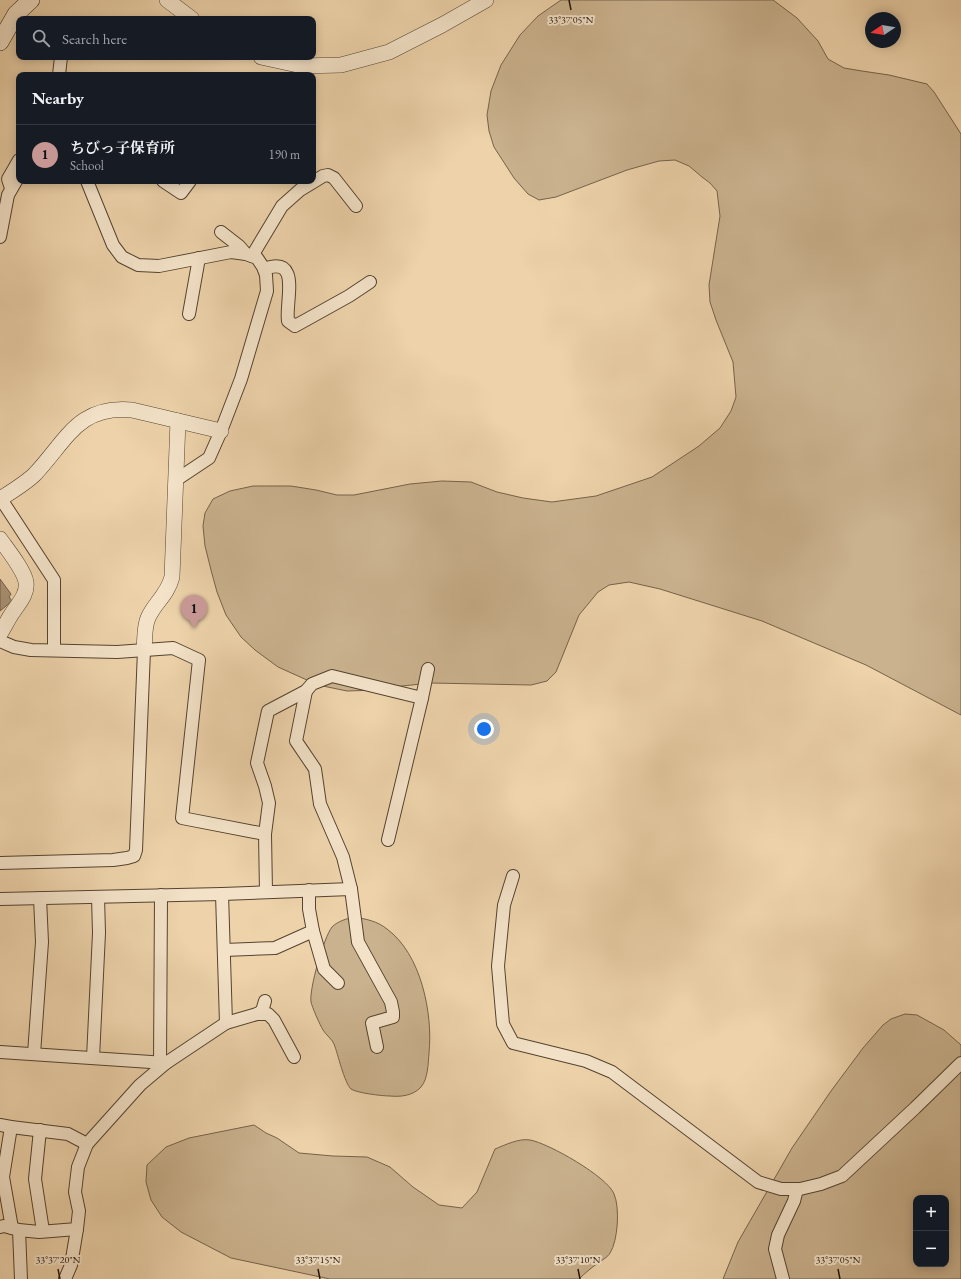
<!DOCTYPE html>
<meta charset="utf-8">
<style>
body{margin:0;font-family:"EB Garamond","Noto Serif JP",serif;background:#242831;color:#f1f3f6}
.controls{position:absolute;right:12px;bottom:12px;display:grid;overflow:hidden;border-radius:8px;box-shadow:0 2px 10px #0003}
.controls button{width:36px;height:36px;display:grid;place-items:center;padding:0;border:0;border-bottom:1px solid #363941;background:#171b24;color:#f1f3f6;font:20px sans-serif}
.compass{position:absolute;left:865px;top:12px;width:36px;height:36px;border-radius:50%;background:#171b24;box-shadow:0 2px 10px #0003;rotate:258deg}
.you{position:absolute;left:484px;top:729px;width:14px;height:14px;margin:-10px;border:3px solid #fff;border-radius:50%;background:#1a73e8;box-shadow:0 0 0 6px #1a73e833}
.badge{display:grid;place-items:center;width:26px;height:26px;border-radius:50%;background:#c59692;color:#111;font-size:13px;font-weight:700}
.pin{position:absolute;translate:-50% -33px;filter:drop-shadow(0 1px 2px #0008)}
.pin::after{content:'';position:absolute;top:21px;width:14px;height:12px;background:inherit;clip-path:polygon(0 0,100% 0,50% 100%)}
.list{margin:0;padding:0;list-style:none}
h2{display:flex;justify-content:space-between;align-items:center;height:52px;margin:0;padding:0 16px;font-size:17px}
h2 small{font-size:13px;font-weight:400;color:#9ea1a6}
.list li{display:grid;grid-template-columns:26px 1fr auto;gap:12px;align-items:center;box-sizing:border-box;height:60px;padding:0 16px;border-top:1px solid #363941}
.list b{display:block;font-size:15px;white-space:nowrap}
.list p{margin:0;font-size:13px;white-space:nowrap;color:#9ea1a6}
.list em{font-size:13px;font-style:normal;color:#9ea1a6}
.icon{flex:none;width:22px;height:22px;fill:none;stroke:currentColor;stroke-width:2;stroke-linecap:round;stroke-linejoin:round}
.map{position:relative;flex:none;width:961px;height:1279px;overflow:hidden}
.search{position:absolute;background:#171b24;box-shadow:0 2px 10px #0003;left:16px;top:16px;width:300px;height:44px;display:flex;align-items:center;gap:10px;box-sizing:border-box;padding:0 14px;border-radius:8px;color:#9ea1a6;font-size:15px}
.panel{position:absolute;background:#171b24;box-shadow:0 2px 10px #0003;left:16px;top:72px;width:300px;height:112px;border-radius:8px}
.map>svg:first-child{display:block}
.green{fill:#cab28e;stroke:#76624a;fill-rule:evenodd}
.water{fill:#a89172;stroke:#725f47}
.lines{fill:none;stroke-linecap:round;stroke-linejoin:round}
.minor-casing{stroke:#54432f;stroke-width:14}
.tertiary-casing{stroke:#54432f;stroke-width:16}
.secondary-casing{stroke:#211306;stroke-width:18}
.minor{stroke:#f3e2c8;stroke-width:12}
.tertiary{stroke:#f3e2c8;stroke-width:15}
.secondary{stroke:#f3e2c8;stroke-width:17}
.ticks{fill:none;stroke:#211306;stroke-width:1.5}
.ticks-label{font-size:10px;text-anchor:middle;fill:#211306;stroke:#f3e2c8;stroke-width:4;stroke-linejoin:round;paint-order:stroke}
</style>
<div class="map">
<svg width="961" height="1279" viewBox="0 0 961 1279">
<rect width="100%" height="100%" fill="#edd2aa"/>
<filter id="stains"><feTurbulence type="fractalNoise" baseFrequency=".005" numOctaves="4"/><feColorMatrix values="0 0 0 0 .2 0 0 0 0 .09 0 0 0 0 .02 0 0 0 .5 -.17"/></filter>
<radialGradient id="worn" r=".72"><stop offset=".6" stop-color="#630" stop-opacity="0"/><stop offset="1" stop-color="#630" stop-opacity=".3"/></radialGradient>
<g class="green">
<polygon points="561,0 773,0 797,18 818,41 828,59 844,68 862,71 889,75 927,84 934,92 961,134 961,715 866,665 762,621 660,589 629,582 609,585 598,592 579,615 556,672 547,681 531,685 431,683 402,686 378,690 347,691 318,685 278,667 255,650 241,637 226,615 217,592 211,570 205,546 203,526 205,513 213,499 230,491 253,486 291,486 316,490 337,495 354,495 410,484 442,481 471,482 497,492 523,498 552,502 596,496 652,477 699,446 720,428 731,411 736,397 733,362 716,320 710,302 709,285 720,216 717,191 710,183 702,177 689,166 675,160 659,161 627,170 556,197 539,200 528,194 514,178 494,147 489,131 487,115 491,91 501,65 520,35 538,16"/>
<path d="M 354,917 C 366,919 377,921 387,929 C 421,954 433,1013 429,1053 C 428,1064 428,1079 421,1087 C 413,1096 400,1097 390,1096 C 382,1096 357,1093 351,1089 C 344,1082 338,1054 334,1044 C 332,1039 326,1035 323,1030 C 320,1025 312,1007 311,1002 C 309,989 324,937 332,927 C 338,921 346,919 354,917 Z"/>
<path d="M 905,1014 L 917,1015 L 944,1030 L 961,1045 L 961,1279 L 723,1279 L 738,1242 L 792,1148 L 831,1091 L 863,1048 L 883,1025 L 891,1019 ZM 916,1198 L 946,1198 L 946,1264 L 916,1264 Z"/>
<path d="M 254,1125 L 266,1133 L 277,1138 L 299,1153 L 333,1156 L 367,1157 L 390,1167 L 413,1187 L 439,1205 L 462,1208 L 477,1192 L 495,1149 C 505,1145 519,1138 530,1140 C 548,1143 608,1177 614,1194 C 620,1207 618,1241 610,1253 C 608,1257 602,1260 598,1263 C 591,1268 585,1273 579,1279 L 330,1279 L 231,1258 L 181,1232 L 162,1217 L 151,1200 L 146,1182 L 147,1165 L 166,1147 L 189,1138 Z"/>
</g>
<polygon class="water" points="0,579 11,594 9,597 12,601 0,611"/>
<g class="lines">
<defs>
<g id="minor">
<polyline points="59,75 61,57"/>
<polyline points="87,181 113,245 122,257 138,265 159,266 231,252 246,254 257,258 263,267 266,275 267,291 241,379 221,431 209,458 176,480"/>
<polyline points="163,181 181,193 190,181"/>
<polyline points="11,188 8,179 19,160"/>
<polyline points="221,232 239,246 246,254"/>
<polyline points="0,237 8,195 19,176"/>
<polyline points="252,256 282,206 300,190 323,176 328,175 334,178 356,206"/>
<path d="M 264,269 C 302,255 285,301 288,321 L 295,326 L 349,296 L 370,282"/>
<polyline points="189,314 199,258"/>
<polyline points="1,499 54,580 54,650"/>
<polyline points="0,641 14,647 31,650 117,652 173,648 199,660 182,818 265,834 266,892"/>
<polyline points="306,691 296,741 315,769 320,804 343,857 351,889 358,942 391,1002 393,1012 393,1017 372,1023 377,1047"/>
<polyline points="265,834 269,803 265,786 257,763 268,711 306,691 312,684 332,676 422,698 428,669"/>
<polyline points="388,840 422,698"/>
<polyline points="0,863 113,860 127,858 134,856 136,850 144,650"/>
<polyline points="513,876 504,905 498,966 503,1024 513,1043 586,1061 612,1072 758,1182 781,1189 800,1189 821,1184 842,1176 915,1108 961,1063"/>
<polyline points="0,899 222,894 351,889"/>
<polyline points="313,931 324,969 338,983"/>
<polyline points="224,950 275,948 313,931 309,909 309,890"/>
<polyline points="257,1014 268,1014 274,1020 294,1057"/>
<polyline points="226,1023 257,1014 262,1011 265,1001"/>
<polyline points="0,1052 166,1063"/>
<polyline points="34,1054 42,942 40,898"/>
<polyline points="93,1058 99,933 98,897"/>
<polyline points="160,1063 161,895"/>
<polyline points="0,1125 11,1127 68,1134 87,1144"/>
<polyline points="11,1127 3,1177 12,1228"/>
<polyline points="40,1130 35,1179 43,1231"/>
<polyline points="0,1227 4,1226 19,1230 39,1232 77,1229 79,1211 75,1192 78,1167 87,1144 140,1085 166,1063 226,1023 222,894"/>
<polyline points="19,1230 21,1279"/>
<polyline points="65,1279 71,1265 77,1229"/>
<polyline points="783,1279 775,1249 778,1235 794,1201 797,1189"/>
</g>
<g id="tertiary">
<polyline points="167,0 192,19"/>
<polyline points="261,57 302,66 341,65 389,52 442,25 486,0"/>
<path d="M 0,499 C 11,492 26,483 35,474 C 67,440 78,405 132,410 L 221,431"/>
<path d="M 0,539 C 7,549 24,570 26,582 C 28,595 17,605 11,615 C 7,621 4,628 0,634"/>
<path d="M 144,650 C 145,640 144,627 148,618 C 155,602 167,596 172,577 L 178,421"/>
</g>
<polyline id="secondary" points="0,42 16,14 31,0"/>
</defs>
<use href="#minor" class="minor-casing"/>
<use href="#tertiary" class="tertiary-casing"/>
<use href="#secondary" class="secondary-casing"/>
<use href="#minor" class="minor"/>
<use href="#tertiary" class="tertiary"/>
<use href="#secondary" class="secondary"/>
</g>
<path class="ticks" d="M 569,0 L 571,10M 58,1269 L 60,1279M 318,1269 L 320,1279M 578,1269 L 580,1279M 838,1269 L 840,1279"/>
<g class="ticks-label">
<text x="571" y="23">33°37'05"N</text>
<text x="58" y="1263">33°37'20"N</text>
<text x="318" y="1263">33°37'15"N</text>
<text x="578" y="1263">33°37'10"N</text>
<text x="838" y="1263">33°37'05"N</text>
</g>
<rect width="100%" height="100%" filter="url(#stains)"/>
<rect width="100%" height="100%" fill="url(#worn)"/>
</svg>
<div class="controls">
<button>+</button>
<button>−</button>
</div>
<svg class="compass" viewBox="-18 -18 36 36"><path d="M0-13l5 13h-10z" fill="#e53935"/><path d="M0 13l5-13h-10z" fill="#9ea1a6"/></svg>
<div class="you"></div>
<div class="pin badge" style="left:194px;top:628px">1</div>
<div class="search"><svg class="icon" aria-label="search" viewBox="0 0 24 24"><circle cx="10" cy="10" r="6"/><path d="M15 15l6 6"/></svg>Search here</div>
<section class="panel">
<h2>Nearby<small></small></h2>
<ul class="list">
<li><span class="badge">1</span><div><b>ちびっ子保育所</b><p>School</p></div><em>190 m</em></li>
</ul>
</section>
</div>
